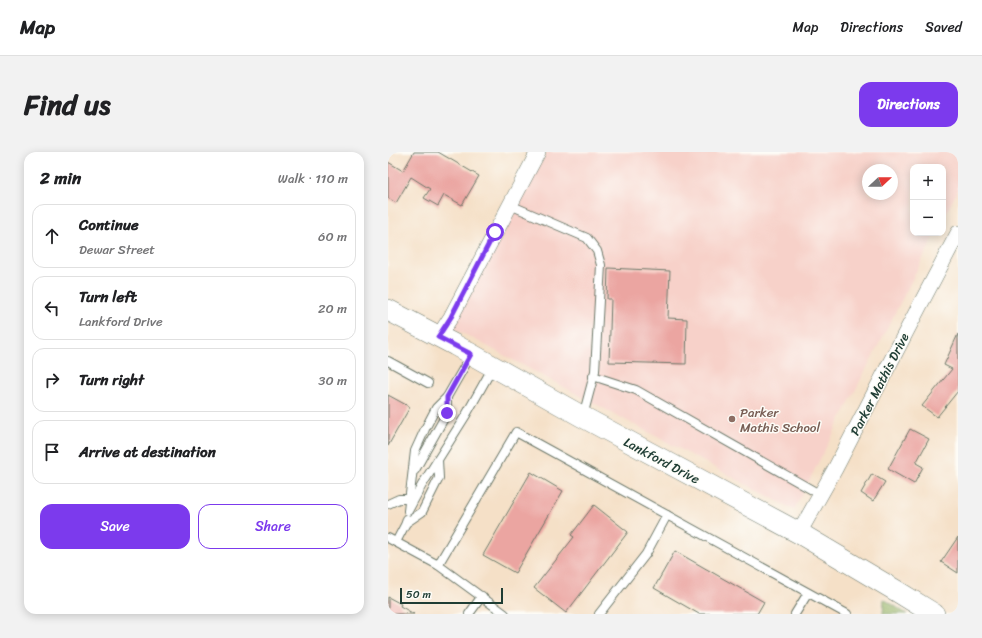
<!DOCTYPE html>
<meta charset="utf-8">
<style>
body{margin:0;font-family:Sriracha,sans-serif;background:#f2f2f2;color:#202124}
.controls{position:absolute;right:12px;top:12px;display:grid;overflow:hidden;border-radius:8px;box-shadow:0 2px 10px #0003}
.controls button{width:36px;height:36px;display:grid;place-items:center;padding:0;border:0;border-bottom:1px solid #e0e0e0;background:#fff;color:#202124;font:20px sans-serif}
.compass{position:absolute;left:474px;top:12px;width:36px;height:36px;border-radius:50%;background:#fff;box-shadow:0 2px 10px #0003;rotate:68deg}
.scale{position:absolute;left:12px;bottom:10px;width:103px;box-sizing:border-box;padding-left:4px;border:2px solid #1f3d34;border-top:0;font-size:11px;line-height:14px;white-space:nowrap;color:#1f3d34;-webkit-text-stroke:3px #fdfcf7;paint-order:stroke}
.stop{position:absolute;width:12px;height:12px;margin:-9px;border:3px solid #7c3aed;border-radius:50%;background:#fff}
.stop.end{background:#7c3aed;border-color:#fff;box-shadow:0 1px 4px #0008}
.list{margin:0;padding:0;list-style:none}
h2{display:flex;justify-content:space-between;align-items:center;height:52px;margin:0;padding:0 16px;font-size:17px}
h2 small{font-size:13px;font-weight:400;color:#757577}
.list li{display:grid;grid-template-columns:26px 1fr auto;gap:12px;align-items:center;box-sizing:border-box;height:64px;margin:0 8px 8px;padding:0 8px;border:1px solid #e0e0e0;border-radius:12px}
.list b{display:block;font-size:15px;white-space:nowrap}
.list p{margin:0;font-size:13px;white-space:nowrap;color:#757577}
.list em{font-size:13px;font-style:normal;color:#757577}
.actions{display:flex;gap:8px;padding:12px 16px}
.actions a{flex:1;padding:9px 0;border:1px solid #7c3aed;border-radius:12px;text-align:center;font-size:14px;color:#7c3aed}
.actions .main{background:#7c3aed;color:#fff}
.icon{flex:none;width:22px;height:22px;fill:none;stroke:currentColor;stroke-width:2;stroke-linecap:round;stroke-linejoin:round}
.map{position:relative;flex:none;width:570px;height:462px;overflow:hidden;border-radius:12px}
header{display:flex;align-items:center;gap:24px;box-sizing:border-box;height:56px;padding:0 20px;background:#fff;border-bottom:1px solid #e0e0e0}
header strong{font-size:19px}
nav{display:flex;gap:22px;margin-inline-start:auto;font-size:14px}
.intro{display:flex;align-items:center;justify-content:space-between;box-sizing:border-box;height:96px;padding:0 24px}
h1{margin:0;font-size:28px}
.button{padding:10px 18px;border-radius:12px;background:#7c3aed;color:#fff;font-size:14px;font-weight:700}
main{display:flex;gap:24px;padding:0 24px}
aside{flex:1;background:#fff;border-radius:12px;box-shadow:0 2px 10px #0003}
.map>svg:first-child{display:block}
.built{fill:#f7d1c9;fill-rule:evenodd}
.forest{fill:#92af61;stroke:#58764a}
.building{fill:#eba5a1}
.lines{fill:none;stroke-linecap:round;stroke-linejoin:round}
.service-casing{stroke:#6a7667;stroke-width:10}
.minor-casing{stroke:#6a7667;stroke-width:16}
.secondary-casing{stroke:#6a7667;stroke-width:22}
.service{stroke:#fff;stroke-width:8}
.minor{stroke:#fff;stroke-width:15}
.secondary{stroke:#fff;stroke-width:21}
.route{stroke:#7c3aed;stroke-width:5}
.education-dot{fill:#8d6e63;stroke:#fdfcf7;stroke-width:1.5}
.labels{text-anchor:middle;stroke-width:3;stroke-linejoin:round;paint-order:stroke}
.street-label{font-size:13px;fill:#1f3d34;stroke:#fdfcf7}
.education-label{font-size:13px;fill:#785e54;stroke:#fdfcf7;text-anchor:start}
</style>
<header>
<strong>Map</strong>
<nav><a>Map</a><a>Directions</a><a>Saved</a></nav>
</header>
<div class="intro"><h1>Find us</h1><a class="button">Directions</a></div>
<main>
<aside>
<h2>2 min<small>Walk · 110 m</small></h2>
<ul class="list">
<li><svg class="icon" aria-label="ahead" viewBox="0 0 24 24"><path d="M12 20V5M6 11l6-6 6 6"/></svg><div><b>Continue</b><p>Dewar Street</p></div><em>60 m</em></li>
<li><svg class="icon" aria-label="left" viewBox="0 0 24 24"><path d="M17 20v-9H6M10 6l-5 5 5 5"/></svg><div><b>Turn left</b><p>Lankford Drive</p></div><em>20 m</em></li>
<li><svg class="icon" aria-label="right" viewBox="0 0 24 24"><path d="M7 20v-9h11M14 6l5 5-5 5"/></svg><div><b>Turn right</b></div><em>30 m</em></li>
<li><svg class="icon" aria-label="arrive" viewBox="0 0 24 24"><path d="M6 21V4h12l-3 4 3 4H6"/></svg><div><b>Arrive at destination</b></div></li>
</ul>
<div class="actions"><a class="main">Save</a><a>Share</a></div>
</aside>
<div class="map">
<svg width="570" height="462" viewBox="0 0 570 462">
<rect width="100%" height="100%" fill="#fdfcf7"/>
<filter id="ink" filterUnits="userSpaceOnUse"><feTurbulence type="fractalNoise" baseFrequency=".025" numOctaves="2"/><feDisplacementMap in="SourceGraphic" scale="8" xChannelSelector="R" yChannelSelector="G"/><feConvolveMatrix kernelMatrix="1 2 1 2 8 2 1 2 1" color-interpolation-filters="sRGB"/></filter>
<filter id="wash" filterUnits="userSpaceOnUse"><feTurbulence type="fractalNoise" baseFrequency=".012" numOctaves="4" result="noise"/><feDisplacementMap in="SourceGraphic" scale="16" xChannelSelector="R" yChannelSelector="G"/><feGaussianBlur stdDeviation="0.9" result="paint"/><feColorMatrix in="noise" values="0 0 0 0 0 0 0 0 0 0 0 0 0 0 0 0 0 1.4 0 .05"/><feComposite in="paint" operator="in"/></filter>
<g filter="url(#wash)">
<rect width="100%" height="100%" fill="#f5e0c7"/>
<path class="built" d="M 159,0 L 570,0 L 570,38 L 555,67 L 555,15 L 525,15 L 525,81 L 548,81 L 406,358 L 65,176 ZM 480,18 L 504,18 L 504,42 L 480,42 Z"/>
<polygon class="forest" points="496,447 519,462 495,462"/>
<g id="blocks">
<g class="building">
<polygon points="26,0 50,0 91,24 74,53 56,43 50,54 36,46 42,37 23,25 8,51 0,46 0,10 15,19"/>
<polygon points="220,116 282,119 280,166 299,167 298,212 221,210 223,147 219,147"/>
<polygon points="570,182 570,239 549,265 534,254 564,217 556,213"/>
<polygon points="0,243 22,255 0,294"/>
<polygon points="522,277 541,287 528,311 535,315 526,332 500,317"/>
<polygon points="143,320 175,339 127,421 95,403"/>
<polygon points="484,322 497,330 485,349 473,341"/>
<polygon points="206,353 240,380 178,461 146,436 186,385 183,383"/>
<polygon points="570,385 570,421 553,410"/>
<polygon points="287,399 376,450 369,462 311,462 266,436"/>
<polygon points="0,445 13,452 12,454 26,462 0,462"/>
</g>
</g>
</g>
<g filter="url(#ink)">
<use href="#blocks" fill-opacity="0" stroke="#6a7667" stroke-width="1"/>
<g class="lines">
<defs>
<g id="service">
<polyline points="122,53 199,86 209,99 213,113 207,219 195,264"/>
<polyline points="83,203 59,245 48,256 37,277 27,299 20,359 34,333 78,263 105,215"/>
<polyline points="0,209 40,231"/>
<polyline points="205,224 248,238 433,343"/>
<polyline points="27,318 59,261 59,245"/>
<polyline points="0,352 11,347 22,347"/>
<polyline points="18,371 34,360 51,326 50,308"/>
<polyline points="0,386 50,413 117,462"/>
<polyline points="8,390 18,371 19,367"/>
<polyline points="50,413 128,280 459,462"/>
<polyline points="81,462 94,444"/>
<polyline points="211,462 258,402 279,363"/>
<polyline points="407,462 420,441"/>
</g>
<g id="minor">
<polyline points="50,185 63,165 150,0"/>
<polyline points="411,381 447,317 532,153 570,81"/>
</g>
<polyline id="secondary" points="0,158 67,193 195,265 411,381 507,438 546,462"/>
</defs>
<use href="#service" class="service-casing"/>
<use href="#minor" class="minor-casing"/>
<use href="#secondary" class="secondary-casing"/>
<use href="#service" class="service"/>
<use href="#minor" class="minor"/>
<use href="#secondary" class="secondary"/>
</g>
</g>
<g class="lines" filter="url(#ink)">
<polyline class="route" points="59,261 59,245 83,202 50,185 63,165 107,80"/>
</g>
<circle class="education-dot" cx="344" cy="267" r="4"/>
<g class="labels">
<g class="street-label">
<text transform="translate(491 232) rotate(-63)" y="5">Parker Mathis Drive</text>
<text transform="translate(274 308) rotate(28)" y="5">Lankford Drive</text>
</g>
<g class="education-label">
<text x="352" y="265">Parker<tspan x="352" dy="15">Mathis School</tspan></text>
</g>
</g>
</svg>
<div class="controls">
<button>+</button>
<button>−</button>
</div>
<svg class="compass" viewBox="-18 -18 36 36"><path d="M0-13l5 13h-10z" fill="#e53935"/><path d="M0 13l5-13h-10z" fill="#757577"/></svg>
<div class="scale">50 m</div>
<div class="stop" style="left:107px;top:80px"></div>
<div class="stop end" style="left:59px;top:261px"></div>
</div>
</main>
